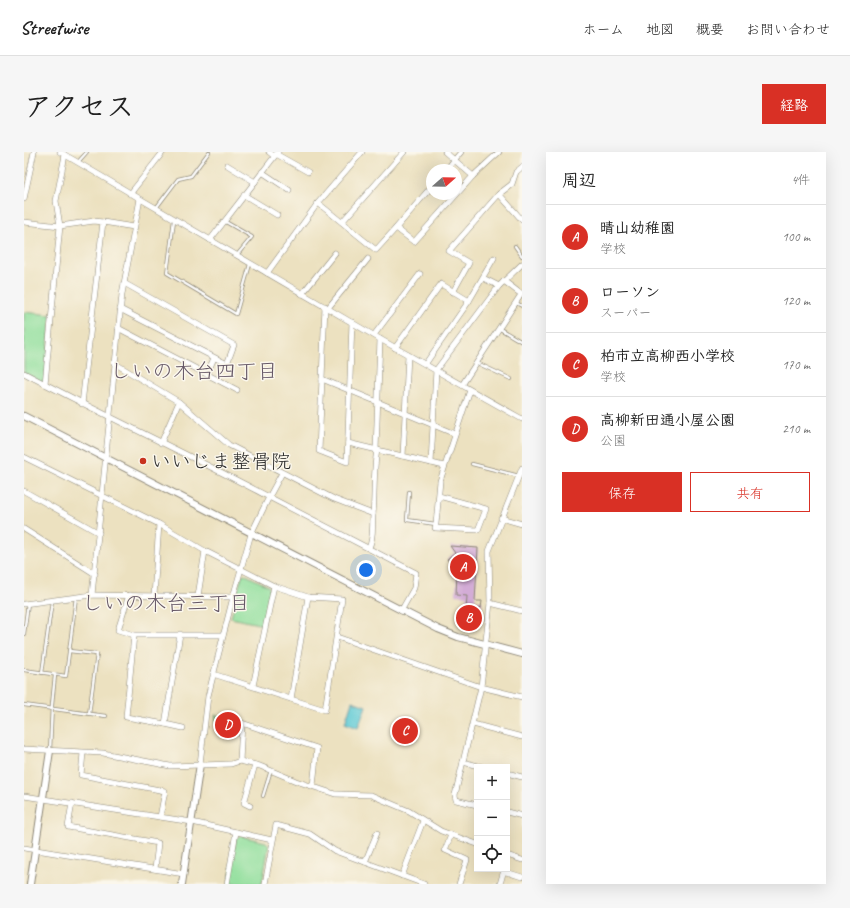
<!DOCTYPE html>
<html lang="ja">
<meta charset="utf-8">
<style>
body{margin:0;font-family:Caveat,"Klee One",sans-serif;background:#f6f6f6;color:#222}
.controls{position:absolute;right:12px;bottom:12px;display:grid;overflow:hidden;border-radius:0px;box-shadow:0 4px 16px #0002}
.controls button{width:36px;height:36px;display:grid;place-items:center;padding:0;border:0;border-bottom:1px solid #e0e0e0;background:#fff;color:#222;font:20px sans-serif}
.compass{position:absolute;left:402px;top:12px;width:36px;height:36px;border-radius:50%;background:#fff;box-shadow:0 4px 16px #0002;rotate:70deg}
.you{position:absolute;left:342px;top:418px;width:14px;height:14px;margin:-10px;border:3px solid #fff;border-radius:50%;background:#1a73e8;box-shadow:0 0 0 6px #1a73e833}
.badge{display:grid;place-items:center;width:26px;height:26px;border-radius:50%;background:#d93025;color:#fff;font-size:13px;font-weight:700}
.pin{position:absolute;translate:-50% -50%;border:2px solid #fff;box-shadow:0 1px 4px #0006}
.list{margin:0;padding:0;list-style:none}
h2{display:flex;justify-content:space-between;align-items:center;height:52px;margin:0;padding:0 16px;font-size:17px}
h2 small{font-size:13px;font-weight:400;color:#767676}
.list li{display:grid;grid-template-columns:26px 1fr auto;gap:12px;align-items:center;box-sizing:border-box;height:64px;padding:0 16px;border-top:1px solid #e0e0e0}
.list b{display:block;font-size:15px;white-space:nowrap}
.list p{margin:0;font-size:13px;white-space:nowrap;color:#767676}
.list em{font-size:13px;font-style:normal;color:#767676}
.actions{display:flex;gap:8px;padding:12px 16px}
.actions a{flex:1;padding:9px 0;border:1px solid #d93025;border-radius:0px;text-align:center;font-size:14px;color:#d93025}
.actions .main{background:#d93025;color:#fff}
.icon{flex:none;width:22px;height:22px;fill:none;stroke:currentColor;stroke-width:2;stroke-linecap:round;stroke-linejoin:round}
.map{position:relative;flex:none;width:498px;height:732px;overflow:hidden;border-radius:0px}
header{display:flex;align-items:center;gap:24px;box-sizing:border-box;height:56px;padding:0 20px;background:#fff;border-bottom:1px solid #e0e0e0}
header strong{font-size:19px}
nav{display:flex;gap:22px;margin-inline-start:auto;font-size:14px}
.intro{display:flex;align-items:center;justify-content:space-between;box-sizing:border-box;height:96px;padding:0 24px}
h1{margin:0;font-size:28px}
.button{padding:10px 18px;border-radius:0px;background:#d93025;color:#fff;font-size:14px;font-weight:700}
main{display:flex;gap:24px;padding:0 24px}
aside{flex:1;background:#fff;border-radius:0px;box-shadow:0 4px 16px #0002}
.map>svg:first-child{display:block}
.green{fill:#92df9d;stroke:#5e8564}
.water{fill:#5cc9d4;stroke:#447a80}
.building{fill:#d3acd6}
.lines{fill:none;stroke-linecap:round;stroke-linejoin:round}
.service-casing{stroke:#8c8676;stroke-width:4}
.minor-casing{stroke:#8c8676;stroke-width:6}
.tertiary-casing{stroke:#8c8676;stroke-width:8}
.service{stroke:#fff;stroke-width:2.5}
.minor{stroke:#fff;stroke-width:5}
.tertiary{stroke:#fff;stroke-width:6}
.poi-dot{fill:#c8321e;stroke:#fbf7ec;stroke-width:1.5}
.labels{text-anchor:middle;stroke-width:3;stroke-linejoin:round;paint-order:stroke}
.poi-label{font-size:20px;fill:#2b2b2b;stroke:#fbf7ec;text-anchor:start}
.neighbourhood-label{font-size:21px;fill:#665867;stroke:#fbf7ec}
</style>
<header>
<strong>Streetwise</strong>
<nav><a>ホーム</a><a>地図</a><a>概要</a><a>お問い合わせ</a></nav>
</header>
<div class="intro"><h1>アクセス</h1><a class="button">経路</a></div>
<main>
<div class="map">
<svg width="498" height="732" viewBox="0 0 498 732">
<rect width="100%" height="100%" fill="#fbf7ec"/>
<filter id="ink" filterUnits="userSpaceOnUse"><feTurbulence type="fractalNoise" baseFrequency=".025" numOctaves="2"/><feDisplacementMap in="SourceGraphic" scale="8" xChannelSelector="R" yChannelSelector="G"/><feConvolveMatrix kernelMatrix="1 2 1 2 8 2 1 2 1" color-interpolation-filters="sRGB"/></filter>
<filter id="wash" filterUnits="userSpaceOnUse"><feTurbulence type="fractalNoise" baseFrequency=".012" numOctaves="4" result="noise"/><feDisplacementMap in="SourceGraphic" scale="16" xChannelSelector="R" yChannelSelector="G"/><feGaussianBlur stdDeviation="0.9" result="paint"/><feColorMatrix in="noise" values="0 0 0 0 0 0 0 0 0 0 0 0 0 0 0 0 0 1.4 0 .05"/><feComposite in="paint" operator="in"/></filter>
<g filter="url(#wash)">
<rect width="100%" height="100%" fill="#ece1c0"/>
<g class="green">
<polygon points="0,160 27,163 21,232 0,221"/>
<polygon points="220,422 244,434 246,437 239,473 207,466 218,423"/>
<polygon points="191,563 214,568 214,580 194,578"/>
<polygon points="216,684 242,690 245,693 238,732 205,732 212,686"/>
</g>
<polygon class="water" points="328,549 342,554 334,576 321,571"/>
<g id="blocks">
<polygon class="building" points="426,394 454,396 451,449 458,449 457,456 454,456 449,473 434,467 437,457 442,459 443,444 432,443 433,419 423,407 431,401"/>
</g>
</g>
<g filter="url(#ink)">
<use href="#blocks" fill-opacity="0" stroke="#8c8676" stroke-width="1"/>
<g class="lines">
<defs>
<g id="service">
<polyline points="54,10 63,0"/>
<polyline points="132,56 154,27 167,24 185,0"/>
<polyline points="150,68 143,121 212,162 226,112"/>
<polyline points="200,69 228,85 213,103"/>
<polyline points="491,94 498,104"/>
<polyline points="492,151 498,154"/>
<polyline points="476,177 498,190"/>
<polyline points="453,211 487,227"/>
<polyline points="448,312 495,324"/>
<polyline points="385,340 383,368 412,372"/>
<polyline points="0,482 4,451"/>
<polyline points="45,499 73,502 65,562"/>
<polyline points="0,518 42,524 52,445"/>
<polyline points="18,521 28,449"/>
<polyline points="0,553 82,564"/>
<polyline points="26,599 28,553 31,523"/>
<polyline points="239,644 247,618"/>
</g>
<g id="minor">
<polyline points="36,0 356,187 498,267"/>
<polyline points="245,0 250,4"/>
<polyline points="421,0 449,24"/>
<polyline points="252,2 284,20"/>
<polyline points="203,13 231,30"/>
<polyline points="422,18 437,0"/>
<polyline points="238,20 265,38"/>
<polyline points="106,42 139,0"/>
<polyline points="475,42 498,68"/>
<polyline points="220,43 253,63"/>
<polyline points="0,47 10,0"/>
<polyline points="294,51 352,98 372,76 390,90 449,24 475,0"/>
<polyline points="0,70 36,74 70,69 79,70 58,252"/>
<polyline points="79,70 110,75"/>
<polyline points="318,70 380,0"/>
<polyline points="372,76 408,34"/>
<polyline points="186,88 254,0"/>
<polyline points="243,121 294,51 338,0"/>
<polyline points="459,126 475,134"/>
<polyline points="480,129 497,142"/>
<polyline points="429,140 445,111 425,99 475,42 488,32 492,20 498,15"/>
<polyline points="278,142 311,101"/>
<polyline points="301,154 295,299 323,310 328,170"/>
<polyline points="304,156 344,107"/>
<polyline points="96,157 203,212 210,193 100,131"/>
<polyline points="94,176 213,238"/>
<polyline points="350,183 396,122"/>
<polyline points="371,196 417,132 445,149"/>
<polyline points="90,211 155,250 205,293 310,347 349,362"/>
<polyline points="402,211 445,149 470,106"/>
<path d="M 0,221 C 81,264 164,302 245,345 L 227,382 L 209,445 L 184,544 L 176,612"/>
<polyline points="183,222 190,206"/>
<polyline points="298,227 431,282"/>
<polyline points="21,232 36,74 32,49 41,3"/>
<polyline points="438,233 498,141"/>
<polyline points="137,291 155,250"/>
<polyline points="324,291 420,314"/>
<polyline points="352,298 356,187"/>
<polyline points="379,304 384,203"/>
<polyline points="0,305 135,372 181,399 250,434 284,445 318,447 301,558 189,522"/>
<polyline points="407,311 412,218 475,134 498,112"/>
<polyline points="258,321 245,345 392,421 390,436 377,459"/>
<polyline points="0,339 75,381"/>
<polyline points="415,344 462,357 454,378 411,376 412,372 416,329 446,238"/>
<polyline points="477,366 498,372"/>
<polyline points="0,377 71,422"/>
<path d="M 345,396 C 350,385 348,375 349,363 C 351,341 349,320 353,298"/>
<polyline points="68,443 98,142 116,47"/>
<polyline points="105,443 94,478 110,483 199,483"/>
<polyline points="130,444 135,372"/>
<polyline points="174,444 181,399"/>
<polyline points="466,451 498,459"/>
<polyline points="0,452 68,443 209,445"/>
<polyline points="110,483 102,565 141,572 156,482"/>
<polyline points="313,485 457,535 498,545"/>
<polyline points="229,534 250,434"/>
<polyline points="267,547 284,445"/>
<polyline points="141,572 159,576"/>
<polyline points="449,572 498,585"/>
<polyline points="0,597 79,601 146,614 207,612 216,609 236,614 272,629 311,642 347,643 385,659 417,679 453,692"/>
<polyline points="59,601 57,623 141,639 136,665"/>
<polyline points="216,609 218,571 293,596 289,634"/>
<polyline points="439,610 458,615"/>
<polyline points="483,621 498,625"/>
<polyline points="0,644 168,670 248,688"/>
<polyline points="48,651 44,675 134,691 131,717"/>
<polyline points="453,653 432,648 431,643 457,535 466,451 465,399 498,316"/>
<polyline points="226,654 220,651 231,613"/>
<polyline points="483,660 498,664"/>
<polyline points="427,683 421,698 443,708 435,732"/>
<polyline points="0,696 160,722"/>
<polyline points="483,703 498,708"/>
<polyline points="341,710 353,681"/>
<polyline points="479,719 498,725"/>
<polyline points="378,724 399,669"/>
<polyline points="203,732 212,680"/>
<polyline points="241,732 252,673 286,682 311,699 400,732"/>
<polyline points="476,732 480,718"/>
</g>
<g id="tertiary">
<polyline points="0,264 414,477 434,485 498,502"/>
<polyline points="6,732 26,599"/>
<polyline points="158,732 176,612"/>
</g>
</defs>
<use href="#service" class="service-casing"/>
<use href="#minor" class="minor-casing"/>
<use href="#tertiary" class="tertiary-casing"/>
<use href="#service" class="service"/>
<use href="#minor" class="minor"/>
<use href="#tertiary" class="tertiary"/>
</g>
</g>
<circle class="poi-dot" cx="119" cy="309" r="4"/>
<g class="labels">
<g class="poi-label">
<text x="127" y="316">いいじま整骨院</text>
</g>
<g class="neighbourhood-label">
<text x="170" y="226">しいの木台四丁目</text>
<text x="142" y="458">しいの木台三丁目</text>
</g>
</g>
</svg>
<div class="controls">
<button>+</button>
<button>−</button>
<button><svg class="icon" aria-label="locate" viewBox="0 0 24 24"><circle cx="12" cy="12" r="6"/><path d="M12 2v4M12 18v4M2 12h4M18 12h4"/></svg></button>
</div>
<svg class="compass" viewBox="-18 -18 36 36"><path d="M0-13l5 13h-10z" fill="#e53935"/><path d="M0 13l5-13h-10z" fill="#767676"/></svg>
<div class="you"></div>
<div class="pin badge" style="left:439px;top:415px">A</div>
<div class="pin badge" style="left:445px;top:466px">B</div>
<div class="pin badge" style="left:381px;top:579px">C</div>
<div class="pin badge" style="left:204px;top:573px">D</div>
</div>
<aside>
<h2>周辺<small>4件</small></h2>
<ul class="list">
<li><span class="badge">A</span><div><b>晴山幼稚園</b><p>学校</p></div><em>100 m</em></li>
<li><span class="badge">B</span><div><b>ローソン</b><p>スーパー</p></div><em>120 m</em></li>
<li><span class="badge">C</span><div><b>柏市立高柳西小学校</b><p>学校</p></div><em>170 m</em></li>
<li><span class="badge">D</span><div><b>高柳新田通小屋公園</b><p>公園</p></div><em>210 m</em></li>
</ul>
<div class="actions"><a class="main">保存</a><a>共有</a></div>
</aside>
</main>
